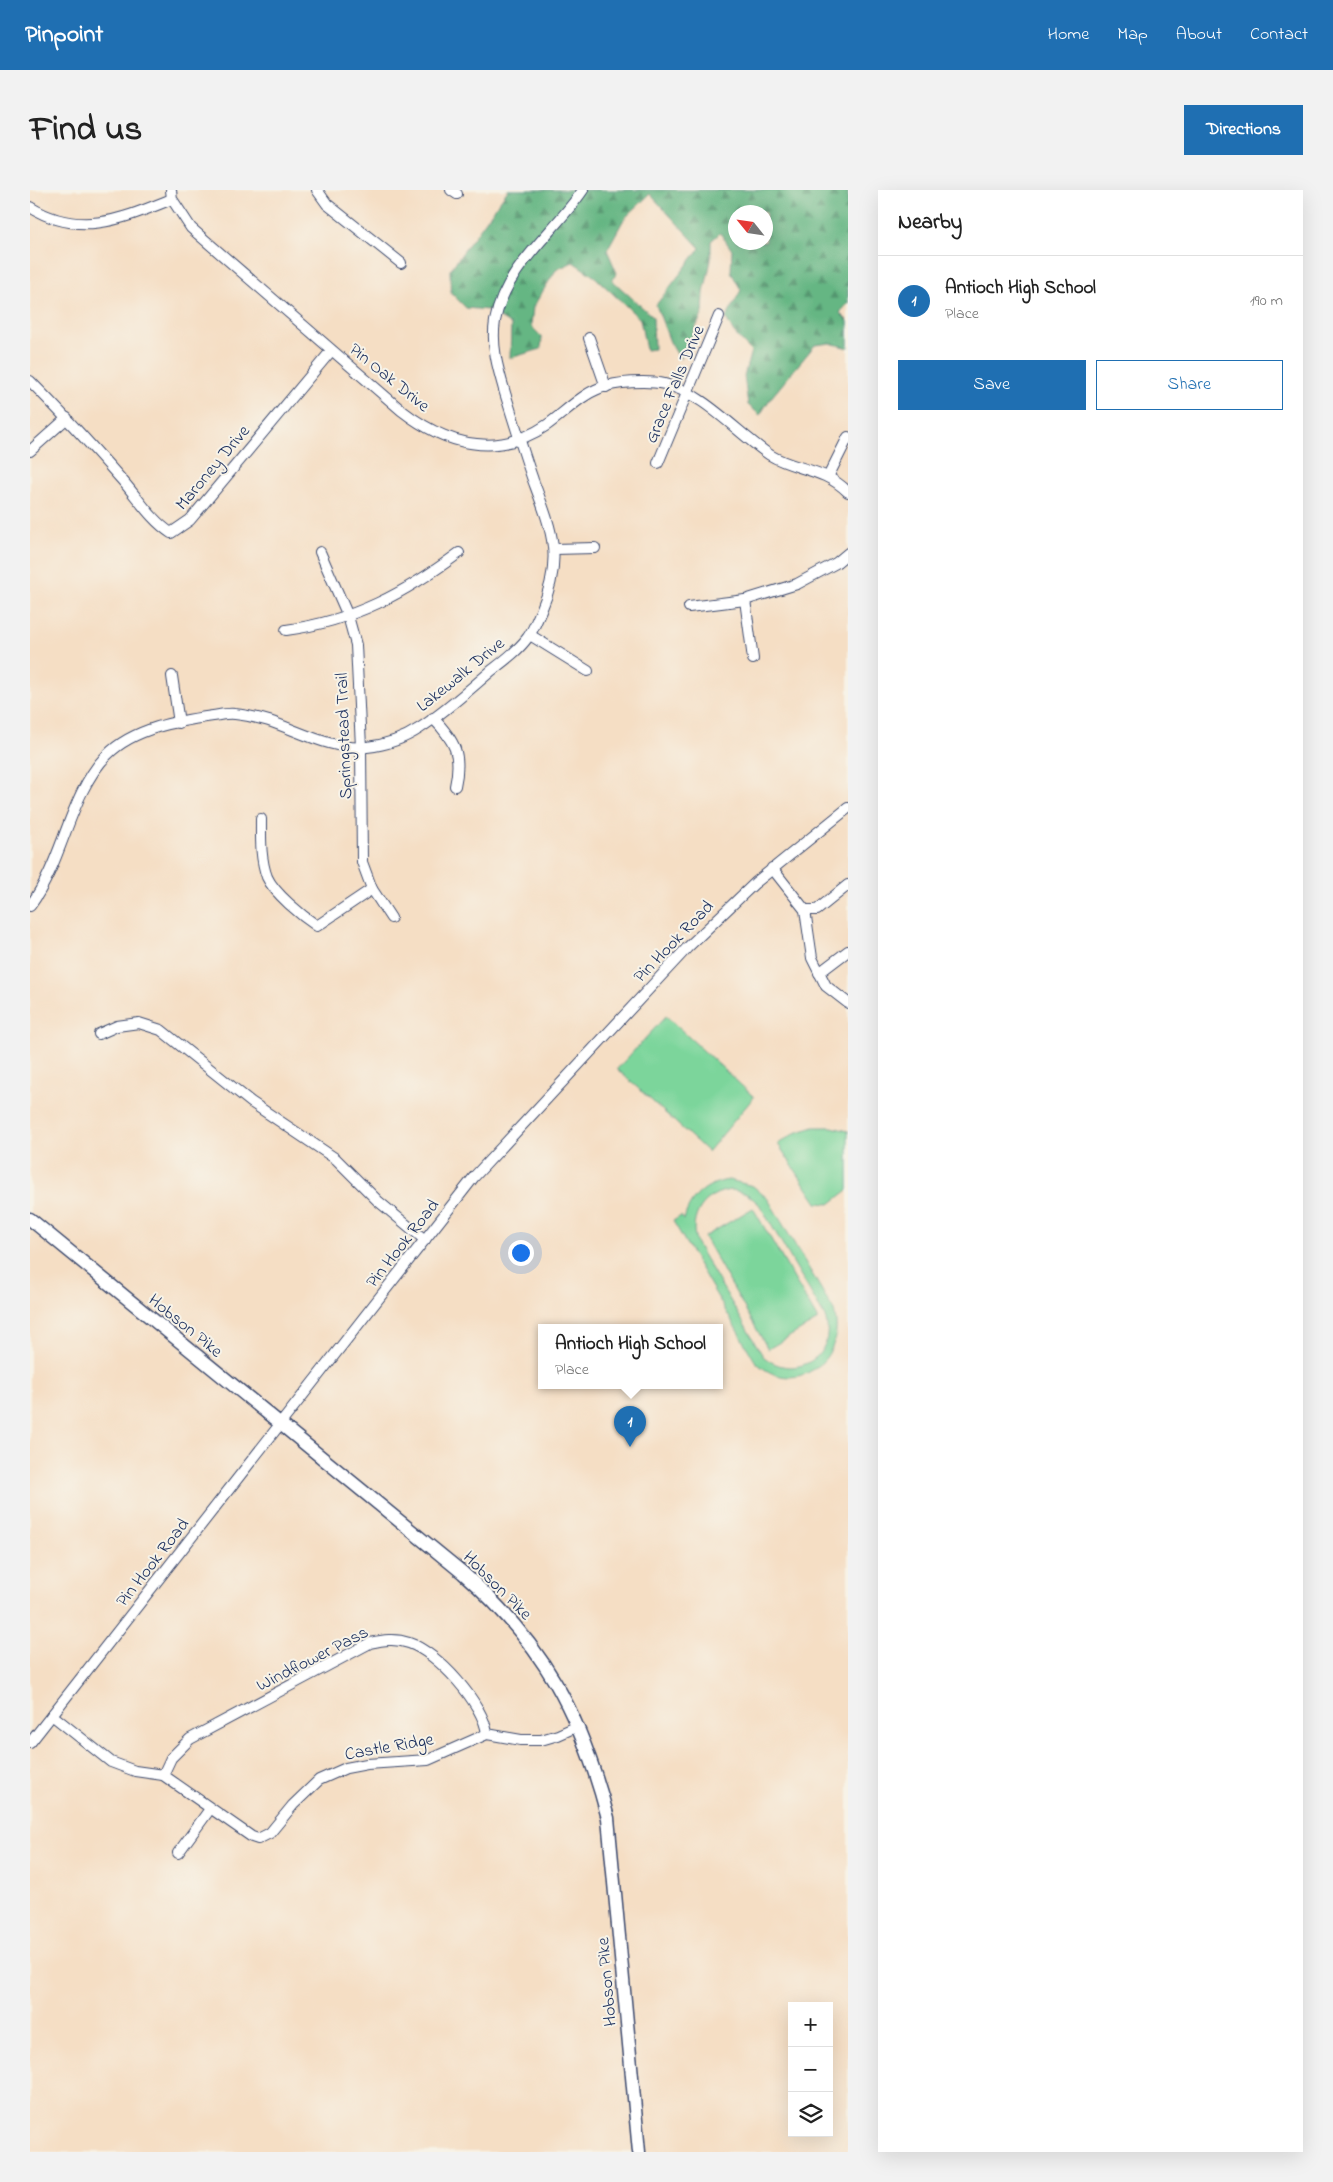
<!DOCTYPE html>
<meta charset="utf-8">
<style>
body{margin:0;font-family:"Indie Flower",sans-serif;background:#f2f2f2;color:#222}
.controls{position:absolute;right:15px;bottom:15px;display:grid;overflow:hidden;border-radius:0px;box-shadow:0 5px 20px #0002}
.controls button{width:45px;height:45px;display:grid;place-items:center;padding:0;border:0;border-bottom:1px solid #e0e0e0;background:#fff;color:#222;font:25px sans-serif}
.compass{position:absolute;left:698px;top:15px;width:45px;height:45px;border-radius:50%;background:#fff;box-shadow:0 5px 20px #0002;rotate:300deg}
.you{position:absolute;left:490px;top:1062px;width:18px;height:18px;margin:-12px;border:4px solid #fff;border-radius:50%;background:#1a73e8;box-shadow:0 0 0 8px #1a73e833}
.badge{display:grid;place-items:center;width:32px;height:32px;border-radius:50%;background:#1f6fb2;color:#fff;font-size:16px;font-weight:700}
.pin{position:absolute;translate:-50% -41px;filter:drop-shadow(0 1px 2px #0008)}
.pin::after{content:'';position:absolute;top:26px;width:18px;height:15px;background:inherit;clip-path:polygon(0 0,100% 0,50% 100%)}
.popup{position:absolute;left:508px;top:1134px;width:185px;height:65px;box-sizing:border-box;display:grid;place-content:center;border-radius:0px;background:#fff;filter:drop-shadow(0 1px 4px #0005);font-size:16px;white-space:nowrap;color:#767676}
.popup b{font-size:19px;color:#222}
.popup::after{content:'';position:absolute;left:50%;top:100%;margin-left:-10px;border:10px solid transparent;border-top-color:#fff}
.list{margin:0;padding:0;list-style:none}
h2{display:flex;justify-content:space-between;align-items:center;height:65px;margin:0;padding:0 20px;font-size:21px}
h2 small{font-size:16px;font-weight:400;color:#767676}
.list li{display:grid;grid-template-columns:32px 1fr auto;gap:15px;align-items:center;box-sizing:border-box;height:90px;padding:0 20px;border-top:1px solid #e0e0e0}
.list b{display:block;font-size:19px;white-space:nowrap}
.list p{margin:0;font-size:16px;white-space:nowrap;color:#767676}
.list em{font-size:16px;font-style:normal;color:#767676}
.actions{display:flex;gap:10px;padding:15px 20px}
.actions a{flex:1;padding:11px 0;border:1px solid #1f6fb2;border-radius:0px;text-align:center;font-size:18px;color:#1f6fb2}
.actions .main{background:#1f6fb2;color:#fff}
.icon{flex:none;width:28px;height:28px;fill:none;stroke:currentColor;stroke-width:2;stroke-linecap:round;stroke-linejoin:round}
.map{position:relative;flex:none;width:818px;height:1962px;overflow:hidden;border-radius:0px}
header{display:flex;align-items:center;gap:30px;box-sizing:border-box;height:70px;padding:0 25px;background:#1f6fb2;color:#fff}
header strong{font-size:24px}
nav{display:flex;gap:28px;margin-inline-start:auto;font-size:18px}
.intro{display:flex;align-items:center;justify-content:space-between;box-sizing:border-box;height:120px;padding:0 30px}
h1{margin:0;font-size:35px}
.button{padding:12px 22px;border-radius:0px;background:#1f6fb2;color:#fff;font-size:18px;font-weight:700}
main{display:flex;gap:30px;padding:0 30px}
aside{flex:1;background:#fff;border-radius:0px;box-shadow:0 5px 20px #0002}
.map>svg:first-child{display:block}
.green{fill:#7cd59b;stroke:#4c827c;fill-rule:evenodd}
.forest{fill:url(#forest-firs);stroke:#407270;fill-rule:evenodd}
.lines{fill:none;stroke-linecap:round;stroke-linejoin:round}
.minor-casing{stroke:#3c496d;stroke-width:12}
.major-casing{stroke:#3c496d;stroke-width:15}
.minor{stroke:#fff;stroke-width:10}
.major{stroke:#fff;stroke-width:12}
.labels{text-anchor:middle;stroke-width:4;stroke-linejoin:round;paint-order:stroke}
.street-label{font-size:18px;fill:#1b2f5e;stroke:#f7f3e8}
</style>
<header>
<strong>Pinpoint</strong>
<nav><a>Home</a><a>Map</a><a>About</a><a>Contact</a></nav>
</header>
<div class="intro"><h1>Find us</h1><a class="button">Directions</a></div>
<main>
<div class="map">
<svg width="818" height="1962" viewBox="0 0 818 1962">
<defs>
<pattern id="forest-firs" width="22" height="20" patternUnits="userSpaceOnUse" patternTransform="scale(1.25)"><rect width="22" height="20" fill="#65b683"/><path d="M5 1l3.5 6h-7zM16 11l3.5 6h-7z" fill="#52946e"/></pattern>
</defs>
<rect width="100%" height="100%" fill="#f7f3e8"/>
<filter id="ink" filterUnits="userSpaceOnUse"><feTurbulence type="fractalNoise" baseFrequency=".02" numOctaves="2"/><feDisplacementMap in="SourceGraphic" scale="10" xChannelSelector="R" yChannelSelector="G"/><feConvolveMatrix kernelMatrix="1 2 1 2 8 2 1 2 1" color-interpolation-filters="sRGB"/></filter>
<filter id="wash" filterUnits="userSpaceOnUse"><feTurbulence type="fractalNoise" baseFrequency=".0096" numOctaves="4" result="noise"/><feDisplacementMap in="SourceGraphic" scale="20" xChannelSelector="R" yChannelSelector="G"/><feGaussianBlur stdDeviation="1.12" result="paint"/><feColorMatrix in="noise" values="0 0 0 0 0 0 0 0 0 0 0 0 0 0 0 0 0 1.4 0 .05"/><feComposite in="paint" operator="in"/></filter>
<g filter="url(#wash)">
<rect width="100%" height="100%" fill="#f5dec4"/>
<g class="green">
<polygon points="636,826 724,907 678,962 587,879"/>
<polygon points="784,937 802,937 818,941 818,1000 800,1014 787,1013 748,954 765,943"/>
<path d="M 699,990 L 723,996 L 738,1009 L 804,1121 C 818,1171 762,1210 725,1171 L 643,1031 L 651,1026 L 654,1030 C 659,1008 676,993 699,990 ZM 702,1000 L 717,1004 L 729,1014 L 795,1127 C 808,1166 764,1193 733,1166 L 667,1054 C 657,1028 674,1002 702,1000 Z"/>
<polygon points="723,1018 788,1130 738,1159 674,1047"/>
</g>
<path class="forest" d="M 478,0 L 818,0 L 818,113 L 810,123 L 818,131 L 818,158 L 800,153 L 785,155 L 740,209 L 730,225 L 718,215 L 714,186 L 721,161 L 704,143 L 696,128 L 711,100 L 701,82 L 702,60 L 690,43 L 681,51 L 681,70 L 674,103 L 673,123 L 650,169 L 640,152 L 626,115 L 670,58 L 620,4 L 594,29 L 577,60 L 587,83 L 582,90 L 623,127 L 624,159 L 616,160 L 610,129 L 565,87 L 543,72 L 526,80 L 503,117 L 501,136 L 512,147 L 511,159 L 480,168 L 481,135 L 458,120 L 436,118 L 421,103 L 420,80 ZM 706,22 L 736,22 L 736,52 L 706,52 Z"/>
</g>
<g filter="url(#ink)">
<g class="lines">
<defs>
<g id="minor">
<path d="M 141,0 L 142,9 L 161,38 L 371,220 C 416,255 467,269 517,235 C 534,223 551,205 570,198 C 585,192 618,190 634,194 C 673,202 707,243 740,265 C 766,281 793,277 818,302"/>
<polyline points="287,0 297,14 371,73"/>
<polyline points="421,0 427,4"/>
<path d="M 0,17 C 50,48 92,29 142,9"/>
<polyline points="559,148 576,197"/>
<path d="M 0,191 C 32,223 62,256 92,290 C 108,308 121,330 141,343 L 160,330 L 301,161"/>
<polyline points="0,261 37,228"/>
<polyline points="628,273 689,126"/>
<polyline points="798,287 818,247"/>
<polyline points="524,359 565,358"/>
<polyline points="290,362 318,426 326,455 331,557 332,672 342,699 361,728"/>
<polyline points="715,410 723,469"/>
<polyline points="659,417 715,410 767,394 806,373 818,363"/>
<path d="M 256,440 C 324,431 375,403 429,363"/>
<polyline points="500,445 558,481"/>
<polyline points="142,486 149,533"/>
<path d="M 403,528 C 425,551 432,564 425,596"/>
<path d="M 231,629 C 231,648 230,668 237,687 C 244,703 272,726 287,736 L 342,699"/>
<polyline points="742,678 775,720 782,768 796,796 818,813"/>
<path d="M 0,716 C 34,670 39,604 77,565 C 104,538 147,531 183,526 C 190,525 198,523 205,524 C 216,525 228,528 239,531 C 269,541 304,561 337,557 C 355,555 375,548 390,538 C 415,522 438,501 461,481 C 474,471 489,460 498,447 C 504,439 507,429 511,421 C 534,368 522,341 503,290 C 493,261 484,232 475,203 C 468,179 461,156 465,131 C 475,77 524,43 553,0"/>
<polyline points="775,720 787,720 818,695"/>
<polyline points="789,783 818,761"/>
<polyline points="69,844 87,836 109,833 131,840 221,912 306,969 348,1011 395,1050"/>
<polyline points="22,1525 81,1572 105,1581 133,1585 222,1647 228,1649 240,1643 263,1615 289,1590 316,1578 337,1574 398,1570 457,1544 491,1550 511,1550 528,1545 548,1536"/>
<polyline points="0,1553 444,987 657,758 725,693 818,618"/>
<path d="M 133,1585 L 141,1568 L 160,1549 L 340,1453 C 353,1450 365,1448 379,1453 C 407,1462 454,1514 457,1544"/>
<polyline points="148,1663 180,1619"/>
</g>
<path id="major" d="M 0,1029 L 433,1383 C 514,1454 551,1525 578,1628 L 609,1962"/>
</defs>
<use href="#minor" class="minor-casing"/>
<use href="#major" class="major-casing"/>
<use href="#minor" class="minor"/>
<use href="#major" class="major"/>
</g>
</g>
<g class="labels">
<g class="street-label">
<text transform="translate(360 187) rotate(39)" y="6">Pin Oak Drive</text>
<text transform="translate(644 194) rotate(-67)" y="6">Grace Falls Drive</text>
<text transform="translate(182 277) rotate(-50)" y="6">Maroney Drive</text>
<text transform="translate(430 484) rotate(-39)" y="6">Lakewalk Drive</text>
<text transform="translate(313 546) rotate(-92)" y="6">Springstead Trail</text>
<text transform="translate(643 751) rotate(-46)" y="6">Pin Hook Road</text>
<text transform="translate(372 1053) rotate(-52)" y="6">Pin Hook Road</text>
<text transform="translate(156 1135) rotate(39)" y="6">Hobson Pike</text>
<text transform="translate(122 1372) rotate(-52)" y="6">Pin Hook Road</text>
<text transform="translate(468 1395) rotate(45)" y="6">Hobson Pike</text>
<text transform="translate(282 1468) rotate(-27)" y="6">Windflower Pass</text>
<text transform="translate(359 1556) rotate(-10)" y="6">Castle Ridge</text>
<text transform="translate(576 1792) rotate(-95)" y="6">Hobson Pike</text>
</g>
</g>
</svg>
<div class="controls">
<button>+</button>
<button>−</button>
<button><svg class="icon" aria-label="layers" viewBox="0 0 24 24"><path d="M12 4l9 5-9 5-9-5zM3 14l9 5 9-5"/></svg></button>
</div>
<svg class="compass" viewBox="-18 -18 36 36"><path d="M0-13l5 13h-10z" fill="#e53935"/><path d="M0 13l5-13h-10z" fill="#767676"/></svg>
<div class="you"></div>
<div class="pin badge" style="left:600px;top:1257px">1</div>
<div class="popup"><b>Antioch High School</b>Place</div>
</div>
<aside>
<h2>Nearby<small></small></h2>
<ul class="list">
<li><span class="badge">1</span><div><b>Antioch High School</b><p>Place</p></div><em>190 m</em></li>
</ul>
<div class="actions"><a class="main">Save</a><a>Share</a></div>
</aside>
</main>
